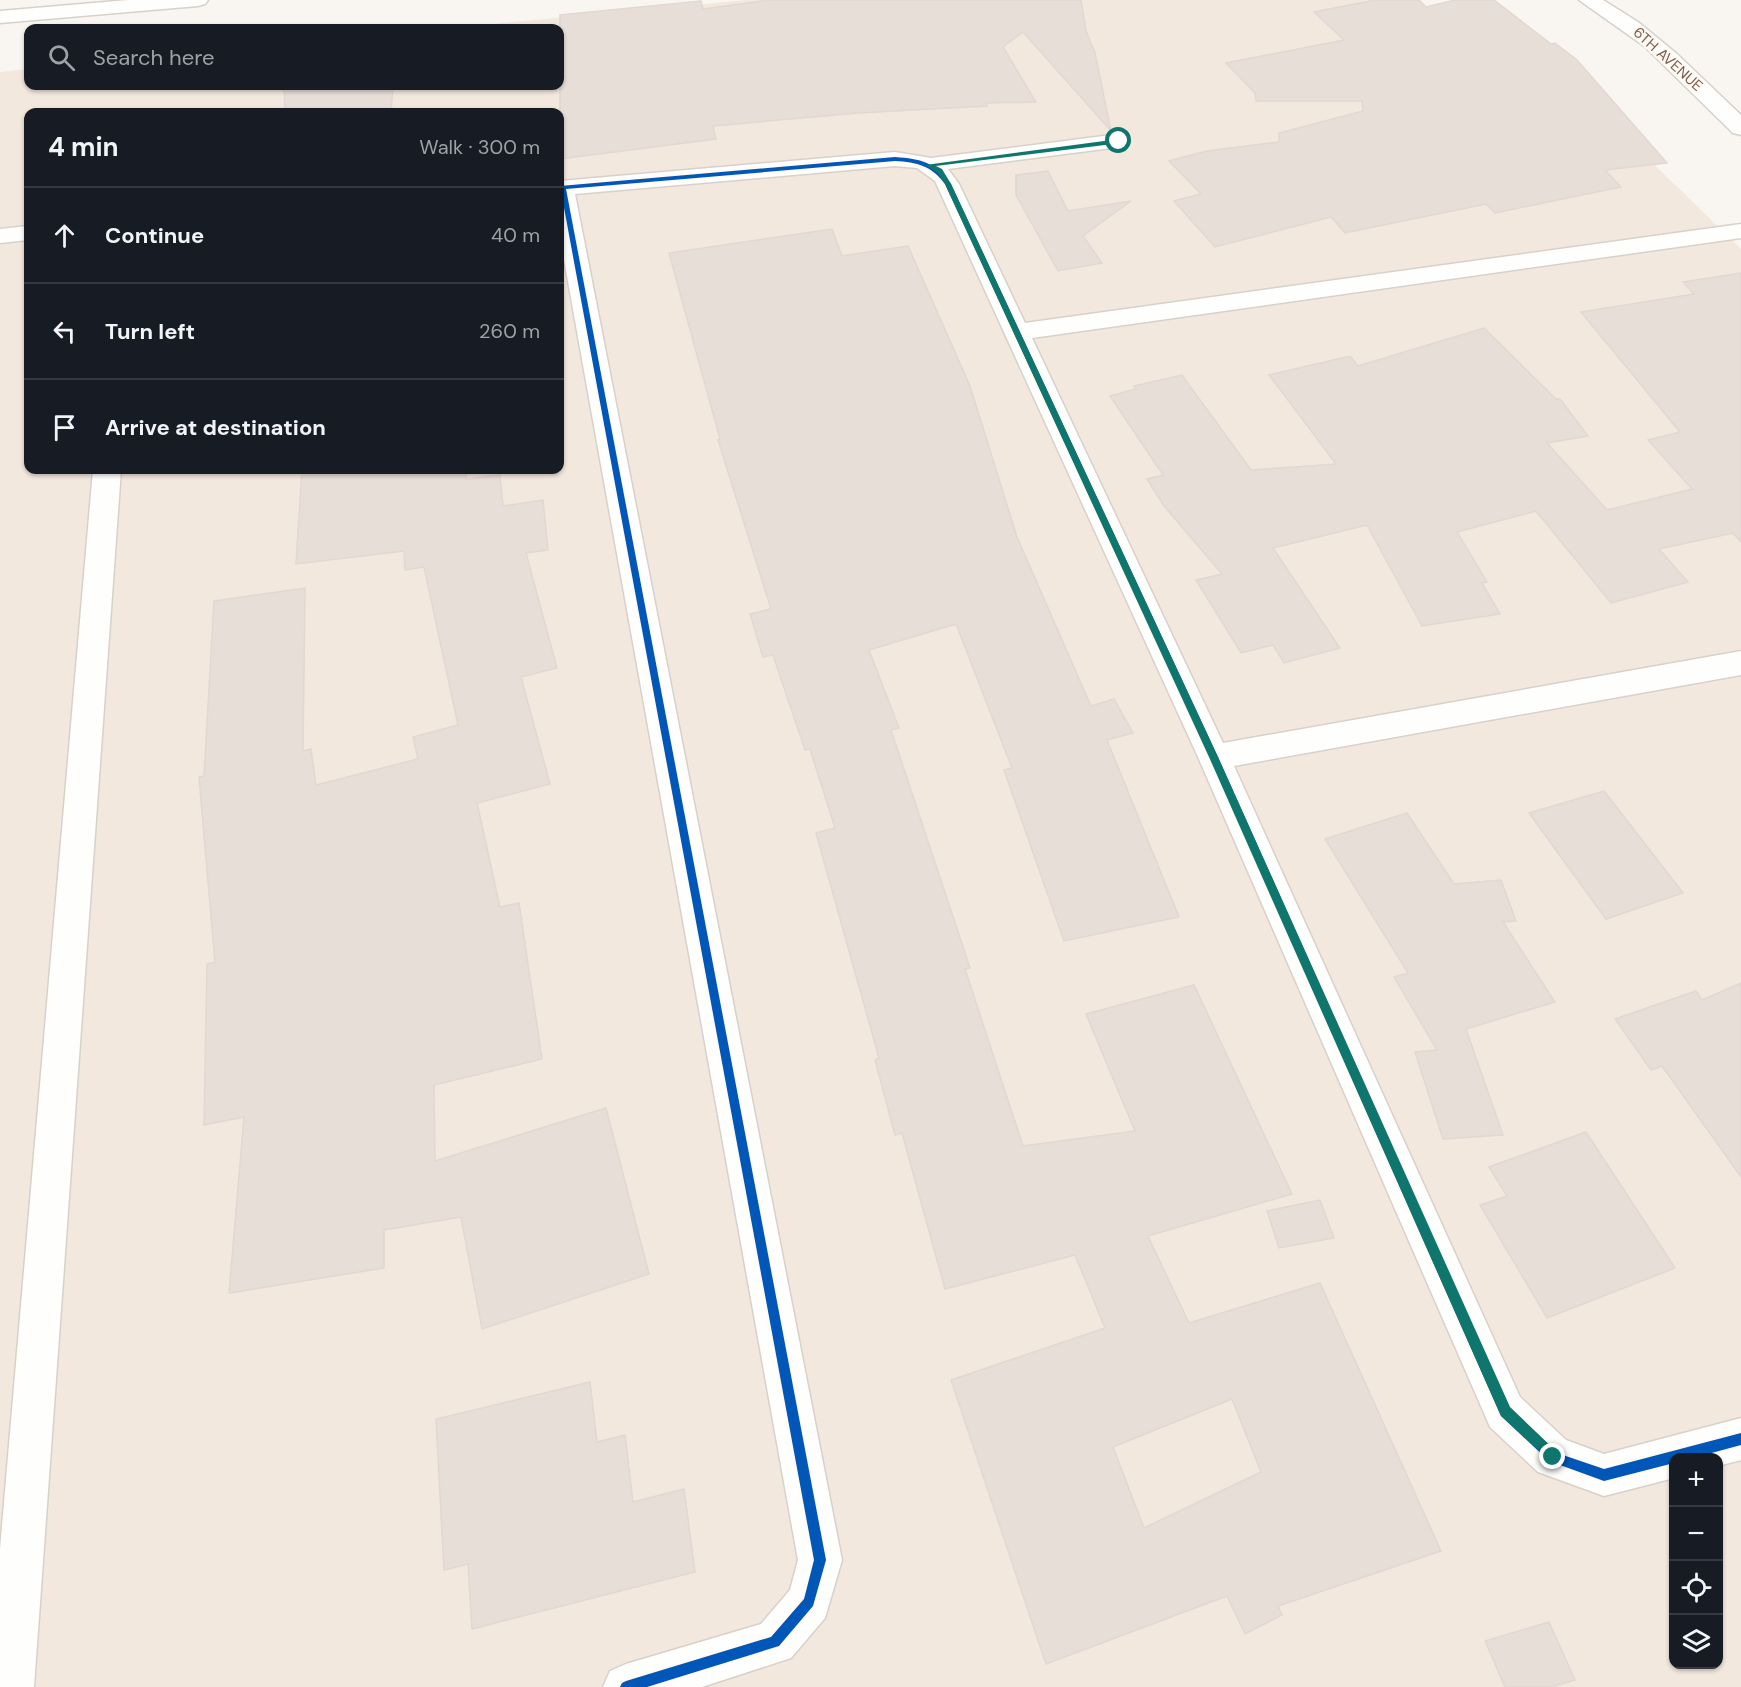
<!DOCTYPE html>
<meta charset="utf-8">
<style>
body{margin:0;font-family:"DM Sans",sans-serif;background:#20242c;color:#f1f3f6}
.controls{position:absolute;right:18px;bottom:18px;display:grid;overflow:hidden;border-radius:12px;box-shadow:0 2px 4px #0004}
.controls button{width:54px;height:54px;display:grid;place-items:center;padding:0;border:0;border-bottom:2px solid #363941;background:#171b24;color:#f1f3f6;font:30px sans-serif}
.stop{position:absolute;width:18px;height:18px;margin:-14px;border:4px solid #0f766e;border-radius:50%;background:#fff}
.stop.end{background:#0f766e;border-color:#fff;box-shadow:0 2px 6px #0008}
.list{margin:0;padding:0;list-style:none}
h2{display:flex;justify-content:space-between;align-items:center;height:78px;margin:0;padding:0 24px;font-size:26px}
h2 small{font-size:20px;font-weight:400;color:#9ea1a6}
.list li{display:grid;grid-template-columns:39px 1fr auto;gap:18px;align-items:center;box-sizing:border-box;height:96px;padding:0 24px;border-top:2px solid #363941}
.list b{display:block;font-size:22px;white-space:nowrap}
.list em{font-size:20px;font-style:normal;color:#9ea1a6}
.icon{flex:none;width:33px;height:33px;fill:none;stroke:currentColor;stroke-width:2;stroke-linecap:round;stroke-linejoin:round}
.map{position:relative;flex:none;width:1741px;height:1687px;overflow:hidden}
.search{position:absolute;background:#171b24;box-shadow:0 2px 4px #0004;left:24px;top:24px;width:540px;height:66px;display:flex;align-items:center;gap:15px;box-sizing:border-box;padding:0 21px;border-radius:12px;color:#9ea1a6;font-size:22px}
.panel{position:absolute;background:#171b24;box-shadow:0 2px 4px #0004;left:24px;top:108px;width:540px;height:366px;border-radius:12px}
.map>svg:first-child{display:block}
.residential{fill:#f2e8de;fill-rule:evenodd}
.building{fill:#e6ded7;stroke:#e2d8d2;stroke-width:1.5;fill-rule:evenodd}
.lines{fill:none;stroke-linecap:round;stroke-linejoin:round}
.minor-casing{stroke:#d7d1cb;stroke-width:3}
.minor{fill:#fefefd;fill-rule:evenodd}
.cycleway-casing{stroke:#fffaf3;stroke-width:4}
.cycleway{fill:#0057b8;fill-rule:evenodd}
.route{fill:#0f766e}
.labels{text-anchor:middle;stroke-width:5;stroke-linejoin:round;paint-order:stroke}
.far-street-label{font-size:15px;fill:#7a5c4d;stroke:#fffaf3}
</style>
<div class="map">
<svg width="1741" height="1687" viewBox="0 0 1741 1687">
<rect width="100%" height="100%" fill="#f9f5f0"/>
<path class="residential" d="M 747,0 L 1382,0 L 1506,20 L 1741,249 L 1741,1687 L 0,1687 L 0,72 L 28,69 L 28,86 L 560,86 L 560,28 L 451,28 ZM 28,112 L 560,112 L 560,470 L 28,470 ZM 1674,1458 L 1718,1458 L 1718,1664 L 1674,1664 Z"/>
<g class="building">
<polygon points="770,0 1081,0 1086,31 1095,53 1111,131 1023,32 1003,47 1036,102 986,103 987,106 858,113 713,126 716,139 560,159 560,15 701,1 703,9"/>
<polygon points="1375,0 1419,0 1426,7 1455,0 1494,0 1551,44 1555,43 1577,60 1667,163 1605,170 1621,187 1495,213 1486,204 1345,233 1331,217 1215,247 1174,201 1201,194 1169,161 1207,151 1279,142 1279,133 1363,111 1362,101 1256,101 1255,93 1226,63 1344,40 1314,12"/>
<polygon points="284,86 393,86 391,112 285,112"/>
<polygon points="1048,171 1068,211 1131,201 1083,236 1102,263 1058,271 1016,195 1016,175"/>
<path d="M 832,229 L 842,256 L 908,246 L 970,386 L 1017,537 L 1091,706 L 1114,699 L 1133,733 L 1107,740 L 1179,917 L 1064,941 L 1004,770 L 1012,768 L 956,624 L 869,650 L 899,728 L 891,730 L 970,968 L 965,969 L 1023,1146 L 1135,1131 L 1086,1014 L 1194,985 L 1292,1194 L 1148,1236 L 1189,1323 L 1320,1283 L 1441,1551 L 1278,1606 L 1282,1615 L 1245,1634 L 1227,1596 L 1046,1664 L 951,1380 L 1105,1328 L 1075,1255 L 945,1289 L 902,1133 L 895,1135 L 875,1060 L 879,1058 L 816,833 L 835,828 L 810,749 L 805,750 L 773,655 L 763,657 L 750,614 L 771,609 L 718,440 L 720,439 L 669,253 ZM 1232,1399 L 1261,1472 L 1144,1528 L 1113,1447 Z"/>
<polygon points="1741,273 1741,542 1733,533 1659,549 1688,582 1611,603 1536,511 1457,532 1487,582 1482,583 1500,614 1422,626 1367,525 1273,548 1340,648 1284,663 1273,645 1241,653 1196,580 1222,574 1164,506 1147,479 1163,475 1110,396 1136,389 1134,386 1182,375 1251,470 1336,464 1269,375 1350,356 1358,366 1484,328 1556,399 1560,399 1588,436 1547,443 1607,510 1692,489 1648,440 1680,432 1581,312 1694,294 1683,282"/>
<polygon points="302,470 466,470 466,479 500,475 503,506 543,500 548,550 526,553 557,668 521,677 550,784 477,803 500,907 519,903 542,1059 434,1085 435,1161 606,1108 649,1274 482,1329 461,1217 384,1230 384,1268 229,1293 244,1117 204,1125 207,964 215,962 199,777 204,776 214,601 305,588 303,751 311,749 316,785 418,759 413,737 458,725 424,567 405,570 404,551 296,564"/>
<polygon points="1604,791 1683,893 1606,919 1529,813"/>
<polygon points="1407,813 1454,884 1501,880 1516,921 1503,922 1555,1002 1466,1029 1503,1135 1443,1139 1415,1052 1437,1050 1394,977 1408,973 1325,839"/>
<polygon points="1741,983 1741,1177 1662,1066 1651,1070 1615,1019 1696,991 1702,1000"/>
<polygon points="1586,1132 1675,1268 1547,1318 1480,1205 1507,1196 1489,1167"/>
<polygon points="1320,1200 1334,1238 1279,1248 1267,1211"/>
<polygon points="590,1382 597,1442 625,1435 633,1502 684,1489 695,1572 472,1629 468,1564 444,1570 436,1419"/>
<polygon points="1549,1622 1575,1680 1551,1687 1505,1687 1485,1641"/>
</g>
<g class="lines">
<defs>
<g id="minor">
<polygon points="128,0 208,0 205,4 198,6 0,23 0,11"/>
<polygon points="1579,0 1603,0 1638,22 1677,54 1741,115 1741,135 1733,133 1644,46"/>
<polygon points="1119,134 1127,136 1130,141 1127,146 948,169 959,184 1025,323 1741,224 1741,238 1032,338 1223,743 1741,651 1741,675 1234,766 1520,1397 1566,1440 1604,1454 1741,1418 1741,1460 1718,1466 1718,1458 1674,1458 1674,1478 1604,1496 1538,1472 1490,1427 1198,757 935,181 917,168 895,166 575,194 842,1560 825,1618 791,1658 702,1687 603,1687 610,1671 626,1664 761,1624 790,1590 798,1560 560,237 560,181 895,152 931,158"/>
<polygon points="28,226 28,240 0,243 0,229"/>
<polygon points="93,470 121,470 34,1687 0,1687 0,1549"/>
</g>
</defs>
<use href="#minor" class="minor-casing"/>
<use href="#minor" class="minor"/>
<defs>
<path id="cycleway" d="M 895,157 C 921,159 935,162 951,184 L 1218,757 L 1509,1408 L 1557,1453 L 1604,1469 L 1741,1433 L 1741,1445 L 1693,1458 L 1674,1458 L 1674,1463 L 1604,1481 L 1549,1461 L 1501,1416 L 1210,757 L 945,184 C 932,166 917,162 895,161 L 566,189 L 826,1560 L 813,1606 L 779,1646 L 647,1687 L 620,1687 L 622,1683 L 626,1681 L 771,1637 L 804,1599 L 814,1560 L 560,186 Z"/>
</defs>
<use href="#cycleway" class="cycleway-casing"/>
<use href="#cycleway" class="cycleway"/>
</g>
<polygon class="route" points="1119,139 1121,143 936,166 942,169 951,184 1218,757 1510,1407 1557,1452 1559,1457 1557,1461 1553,1463 1501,1416 1209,757 945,184 937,172 925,165"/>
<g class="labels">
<g class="far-street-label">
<text transform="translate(1668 59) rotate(42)" y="5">6TH AVENUE</text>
</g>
</g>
</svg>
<div class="controls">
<button>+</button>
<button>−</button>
<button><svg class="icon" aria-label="locate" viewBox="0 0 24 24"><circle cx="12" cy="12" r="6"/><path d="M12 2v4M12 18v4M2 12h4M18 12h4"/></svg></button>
<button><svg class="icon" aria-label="layers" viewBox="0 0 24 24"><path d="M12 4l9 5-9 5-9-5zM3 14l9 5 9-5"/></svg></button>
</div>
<div class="stop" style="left:1119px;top:141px"></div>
<div class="stop end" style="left:1553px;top:1457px"></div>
<div class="search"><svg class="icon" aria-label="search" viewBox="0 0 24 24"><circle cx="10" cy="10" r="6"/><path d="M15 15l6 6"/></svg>Search here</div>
<section class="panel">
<h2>4 min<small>Walk · 300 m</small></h2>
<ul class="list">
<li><svg class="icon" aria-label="ahead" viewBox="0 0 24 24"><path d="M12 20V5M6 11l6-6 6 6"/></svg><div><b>Continue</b></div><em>40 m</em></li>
<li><svg class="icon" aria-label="left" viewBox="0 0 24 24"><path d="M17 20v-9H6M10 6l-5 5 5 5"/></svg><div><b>Turn left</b></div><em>260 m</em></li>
<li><svg class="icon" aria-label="arrive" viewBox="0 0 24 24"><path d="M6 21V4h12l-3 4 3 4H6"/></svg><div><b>Arrive at destination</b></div></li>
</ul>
</section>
</div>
